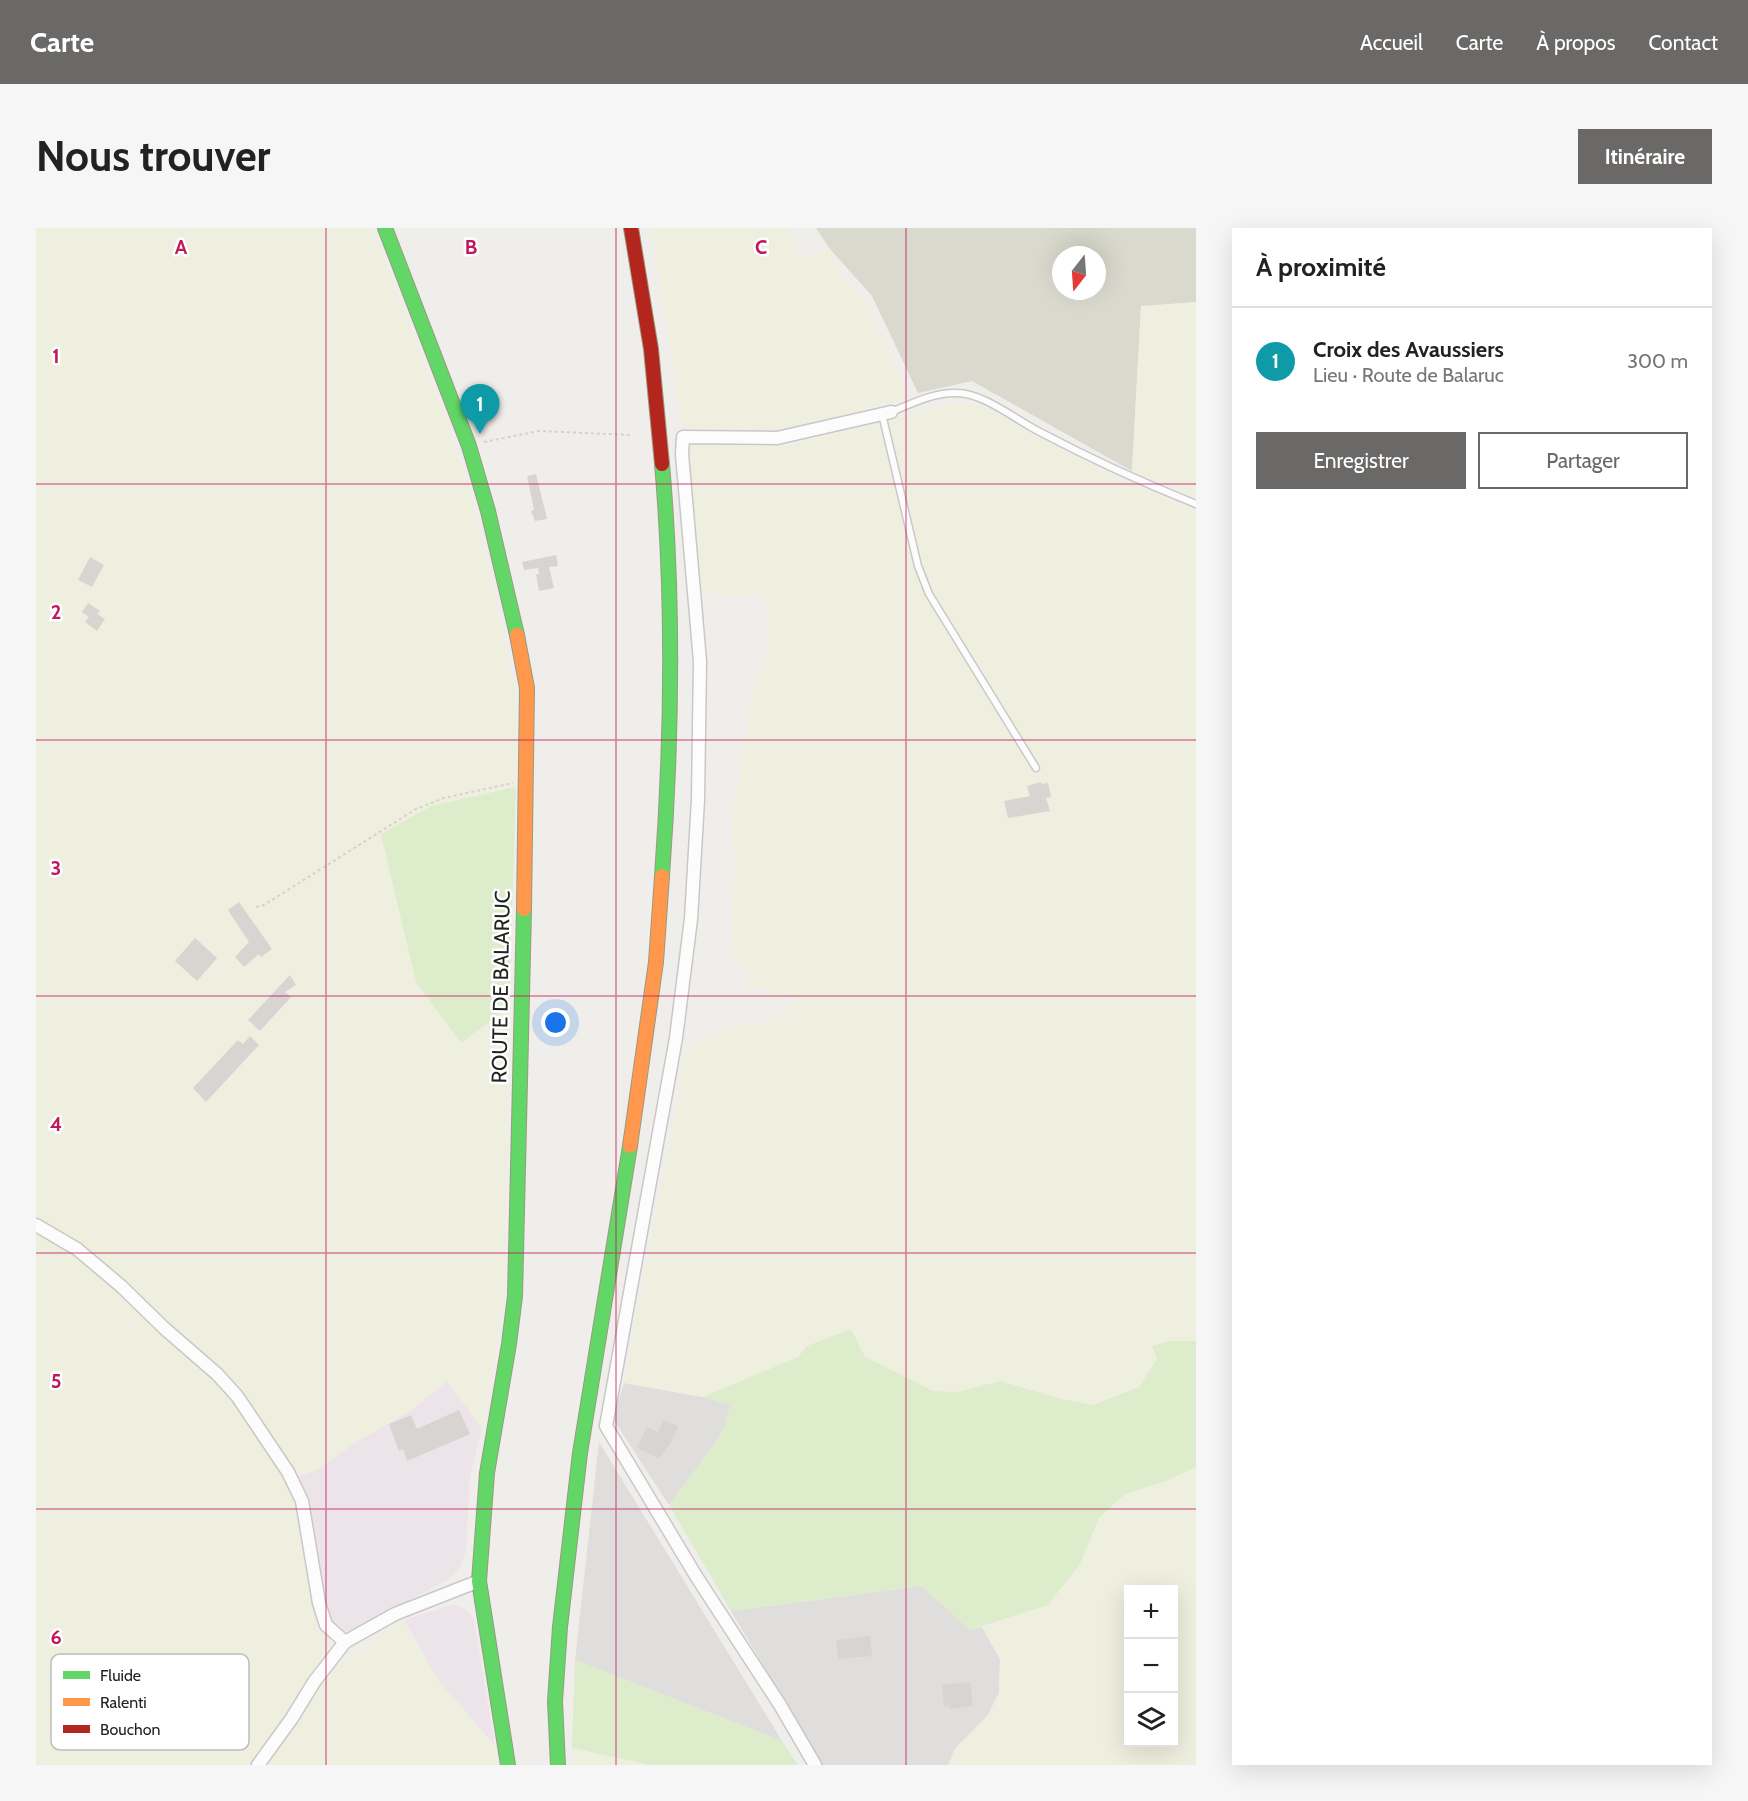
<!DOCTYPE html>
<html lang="fr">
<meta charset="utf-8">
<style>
body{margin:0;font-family:Cabin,sans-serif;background:#f6f6f6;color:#222}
.controls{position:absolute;right:18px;bottom:18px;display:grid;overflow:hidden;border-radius:0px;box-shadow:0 6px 24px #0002}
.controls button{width:54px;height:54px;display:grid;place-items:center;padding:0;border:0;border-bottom:2px solid #e0e0e0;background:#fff;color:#222;font:30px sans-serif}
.compass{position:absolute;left:1016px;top:18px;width:54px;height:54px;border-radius:50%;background:#fff;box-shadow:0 6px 24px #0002;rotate:197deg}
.you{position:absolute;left:520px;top:795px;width:21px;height:21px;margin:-15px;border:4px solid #fff;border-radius:50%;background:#1a73e8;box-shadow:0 0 0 9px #1a73e833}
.badge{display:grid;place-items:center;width:39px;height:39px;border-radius:50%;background:#6a6968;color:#fff;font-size:20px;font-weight:700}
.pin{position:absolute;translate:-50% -50px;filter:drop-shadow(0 2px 3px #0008)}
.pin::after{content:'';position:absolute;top:32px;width:21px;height:18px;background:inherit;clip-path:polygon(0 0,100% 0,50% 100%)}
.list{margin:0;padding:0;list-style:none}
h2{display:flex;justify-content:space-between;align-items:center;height:78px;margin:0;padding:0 24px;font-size:26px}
h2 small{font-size:20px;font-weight:400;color:#767676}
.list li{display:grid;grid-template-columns:39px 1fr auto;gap:18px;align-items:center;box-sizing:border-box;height:108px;padding:0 24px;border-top:2px solid #e0e0e0}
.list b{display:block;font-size:22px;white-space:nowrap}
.list p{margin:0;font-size:20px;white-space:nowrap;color:#767676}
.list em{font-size:20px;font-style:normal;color:#767676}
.actions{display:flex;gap:12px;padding:18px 24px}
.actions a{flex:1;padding:14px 0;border:2px solid #6a6968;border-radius:0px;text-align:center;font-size:21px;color:#6a6968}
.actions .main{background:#6a6968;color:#fff}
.icon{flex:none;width:33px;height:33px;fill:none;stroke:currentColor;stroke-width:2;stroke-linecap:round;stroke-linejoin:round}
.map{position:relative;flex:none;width:1160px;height:1537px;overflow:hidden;border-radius:0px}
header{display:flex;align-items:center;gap:36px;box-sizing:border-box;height:84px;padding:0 30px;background:#6a6968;color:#fff}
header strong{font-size:28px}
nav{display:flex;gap:33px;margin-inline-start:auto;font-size:21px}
.intro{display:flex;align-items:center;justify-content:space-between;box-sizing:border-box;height:144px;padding:0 36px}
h1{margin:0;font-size:42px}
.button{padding:15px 27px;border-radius:0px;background:#6a6968;color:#fff;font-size:21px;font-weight:700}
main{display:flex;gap:36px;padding:0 36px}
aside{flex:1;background:#fff;border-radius:0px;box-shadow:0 6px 24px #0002}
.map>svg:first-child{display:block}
.residential{fill:#dfdedc}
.industrial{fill:#ede4e9}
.construction{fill:#d9d9cd;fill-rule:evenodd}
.farmland{fill:#efefdf;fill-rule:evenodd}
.grass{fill:#ddeccb}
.building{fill:#d7d4d2}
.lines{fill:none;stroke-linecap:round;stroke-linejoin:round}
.lane-casing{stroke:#c9c8c7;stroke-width:9}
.street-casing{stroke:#c9c8c7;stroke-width:15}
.fast-casing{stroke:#999a82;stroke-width:16}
.slow-casing{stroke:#999a82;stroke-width:16}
.jam-casing{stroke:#999a82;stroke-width:16}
.path{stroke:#dccecd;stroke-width:2;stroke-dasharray:3 3;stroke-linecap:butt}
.lane{stroke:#fdfcfc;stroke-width:6}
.street{stroke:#fdfcfc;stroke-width:12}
.fast{stroke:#63d668;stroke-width:14}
.slow{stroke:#ff974d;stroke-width:14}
.jam{stroke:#b3261e;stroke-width:14}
.grid{fill:none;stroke:#c2185b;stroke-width:1.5;stroke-opacity:0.55}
.labels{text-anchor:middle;stroke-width:5;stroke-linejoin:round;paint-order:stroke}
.street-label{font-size:21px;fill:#222;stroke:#fff}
.key{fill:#fff;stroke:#bdbdbd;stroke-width:1.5}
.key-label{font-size:16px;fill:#222}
.grid-label{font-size:20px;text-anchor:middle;font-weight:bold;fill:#c2185b;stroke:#fff;stroke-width:5;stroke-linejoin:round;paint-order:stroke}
</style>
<header>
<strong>Carte</strong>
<nav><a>Accueil</a><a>Carte</a><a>À propos</a><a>Contact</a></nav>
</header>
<div class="intro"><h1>Nous trouver</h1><a class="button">Itinéraire</a></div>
<main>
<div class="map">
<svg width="1160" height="1537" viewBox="0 0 1160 1537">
<rect width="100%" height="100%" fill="#f0eeeb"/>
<g class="residential">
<polygon points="588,1155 667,1169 695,1177 688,1200 677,1218 633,1277 577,1191"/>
<polygon points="563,1214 746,1513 539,1432"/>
<polygon points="886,1358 934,1402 946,1399 964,1431 963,1465 952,1487 919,1521 912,1537 786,1537 695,1383"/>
</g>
<g class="industrial">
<polygon points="411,1152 446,1200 434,1248 430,1323 424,1339 413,1351 322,1400 310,1404 303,1401 295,1393 289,1373 271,1271 262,1248 280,1242 320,1214 373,1184"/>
<polygon points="417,1376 429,1381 438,1391 459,1518 402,1452 368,1392"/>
</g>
<path class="construction" d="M 780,0 L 1160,0 L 1160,74 L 1105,79 L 1096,243 L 936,153 L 882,165 L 836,68 L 794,21 ZM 1025,27 L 1061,27 L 1061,63 L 1025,63 Z"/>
<g class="farmland">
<polygon points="0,0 336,0 421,222 440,286 479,460 481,523 480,559 396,578 425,815 473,778 468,1067 446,1200 411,1153 373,1184 320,1214 280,1242 262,1248 206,1164 179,1136 132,1096 0,994"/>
<polygon points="616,0 754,0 764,30 794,21 806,49 825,67 861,137 872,169 749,203 646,199"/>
<polygon points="1160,74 1160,268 1096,243 1105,78"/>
<polygon points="920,175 946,179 1086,253 1160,284 1160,1113 1134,1113 1116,1118 1121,1130 1103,1159 1057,1177 1021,1170 965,1153 920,1164 897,1163 829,1129 771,1118 762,1129 667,1169 588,1155 650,827 659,815 708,794 723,797 753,784 762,770 737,768 734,759 716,759 694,716 698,669 699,629 694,600 717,466 730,428 733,407 729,366 693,369 661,362 651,217 750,218"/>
<polygon points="0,1002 38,1025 179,1149 198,1170 249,1245 262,1274 282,1404 293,1411 275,1452 218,1537 0,1537"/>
<path d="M 1160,1239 L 1160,1537 L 912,1537 L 919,1521 L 952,1487 L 963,1465 L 964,1431 L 946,1399 L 1012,1377 L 1044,1336 L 1063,1290 L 1089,1266 L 1130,1253 ZM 1092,1362 L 1138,1362 L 1138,1514 L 1092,1514 Z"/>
<polygon points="368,1392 402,1452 459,1518 461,1537 228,1537 282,1457 309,1432"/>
<polygon points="536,1520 615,1537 537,1537"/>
</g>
<g class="grass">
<polygon points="480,559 473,778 425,815 380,754 345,606 395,578"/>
<polygon points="815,1101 829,1129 897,1163 920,1164 965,1153 1021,1170 1057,1177 1103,1159 1121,1131 1116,1118 1134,1113 1160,1113 1160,1239 1130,1253 1089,1266 1063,1290 1044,1336 1012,1377 934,1402 885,1358 695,1383 633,1277 677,1218 688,1200 694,1177 667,1169 762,1129 771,1118"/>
<polygon points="539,1432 746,1513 762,1537 615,1537 536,1520"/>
</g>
<g class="building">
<polygon points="500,246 511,291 499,293 495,283 498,282 491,248"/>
<polygon points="520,327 522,338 513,339 518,360 503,363 500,346 503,346 502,340 488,342 486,334"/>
<polygon points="54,329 68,337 56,359 42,352"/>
<polygon points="52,375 64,383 61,386 69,391 61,403 49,394 53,389 46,384"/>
<polygon points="1005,554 1006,556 1012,555 1015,569 1010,570 1014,583 972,590 968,573 994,568 991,558"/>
<polygon points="203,674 236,721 225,729 223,726 208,739 199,729 213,714 192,682"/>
<polygon points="159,710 181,730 161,753 139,733"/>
<polygon points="254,747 260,757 249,764 255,769 224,803 212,792"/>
<polygon points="214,808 223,817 170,874 157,860 202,812 207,816"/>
<polygon points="423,1182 434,1206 371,1233 367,1221 363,1223 353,1196 375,1187 381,1201"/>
<polygon points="627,1192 642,1198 635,1214 623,1230 601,1220 611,1199 622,1204"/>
<polygon points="834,1408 836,1428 802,1431 800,1412"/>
<polygon points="934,1454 937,1478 913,1481 913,1477 908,1478 906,1457"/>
</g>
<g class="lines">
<defs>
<g id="lane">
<path d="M 855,184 C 875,176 898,164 921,165 C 947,165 979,191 1002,203 C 1055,231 1105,254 1160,276"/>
<polyline points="846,186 882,338 893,366 1000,540"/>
</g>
<g id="street">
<polyline points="0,997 41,1021 85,1058 128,1100 181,1146 201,1168 252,1244 266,1273 283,1375 290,1397 309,1414"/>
<polyline points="222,1537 256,1490 278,1454 309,1414 359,1386 443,1353"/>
<polyline points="779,1537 744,1477 660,1348 570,1198 640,810 655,691 662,572 664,433 646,226 647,209 741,210 855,184"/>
</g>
<g id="fast">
<polyline points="349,0 433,218 452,283 481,407"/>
<path d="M 626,236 C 638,373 636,511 626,648"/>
<polyline points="472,1537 443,1353 451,1245 473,1116 479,1068 488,681"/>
<polyline points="522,1537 519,1473 524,1399 544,1225 594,918"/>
</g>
<g id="slow">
<polyline points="481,407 491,460 488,681"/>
<polyline points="594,918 620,734 626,648"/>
</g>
<polyline id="jam" points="595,0 615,121 626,236"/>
</defs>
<use href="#lane" class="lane-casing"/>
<use href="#street" class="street-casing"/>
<use href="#fast" class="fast-casing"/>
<use href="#slow" class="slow-casing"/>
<use href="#jam" class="jam-casing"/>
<g class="path">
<polyline points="448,214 503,203 594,207"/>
<polyline points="220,679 228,677 380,581 408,570 477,555"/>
</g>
<use href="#lane" class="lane"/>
<use href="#street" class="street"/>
<use href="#fast" class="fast"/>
<use href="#slow" class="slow"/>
<use href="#jam" class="jam"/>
</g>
<path class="grid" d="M 290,0 L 290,1537M 580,0 L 580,1537M 870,0 L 870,1537M 0,256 L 1160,256M 0,512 L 1160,512M 0,768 L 1160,768M 0,1025 L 1160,1025M 0,1281 L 1160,1281"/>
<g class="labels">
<g class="street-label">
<text transform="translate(465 759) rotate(-89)" y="7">ROUTE DE BALARUC</text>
</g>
</g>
<rect x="15" y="1426" width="198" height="96" rx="9" class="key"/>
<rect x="27" y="1443" width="27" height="8" fill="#63d668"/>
<rect x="27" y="1470" width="27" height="8" fill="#ff974d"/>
<rect x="27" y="1497" width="27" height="8" fill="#b3261e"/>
<g class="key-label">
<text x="64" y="1453">Fluide</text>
<text x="64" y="1480">Ralenti</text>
<text x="64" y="1507">Bouchon</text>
</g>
<g class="grid-label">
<text x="145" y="26">A</text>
<text x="435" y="26">B</text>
<text x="725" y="26">C</text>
<text x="20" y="135">1</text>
<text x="20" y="391">2</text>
<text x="20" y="647">3</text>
<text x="20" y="903">4</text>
<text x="20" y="1160">5</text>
<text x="20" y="1416">6</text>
</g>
</svg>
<div class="controls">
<button>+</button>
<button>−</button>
<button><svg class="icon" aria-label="layers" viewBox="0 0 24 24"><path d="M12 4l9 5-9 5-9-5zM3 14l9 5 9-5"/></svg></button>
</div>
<svg class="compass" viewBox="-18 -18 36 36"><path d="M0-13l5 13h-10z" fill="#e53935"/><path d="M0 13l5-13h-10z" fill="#767676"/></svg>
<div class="you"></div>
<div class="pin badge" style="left:444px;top:206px;background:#0f9aa8">1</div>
</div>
<aside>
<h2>À proximité<small></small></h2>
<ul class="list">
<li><span class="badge" style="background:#0f9aa8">1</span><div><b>Croix des Avaussiers</b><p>Lieu · Route de Balaruc</p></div><em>300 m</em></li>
</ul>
<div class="actions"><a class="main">Enregistrer</a><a>Partager</a></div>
</aside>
</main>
